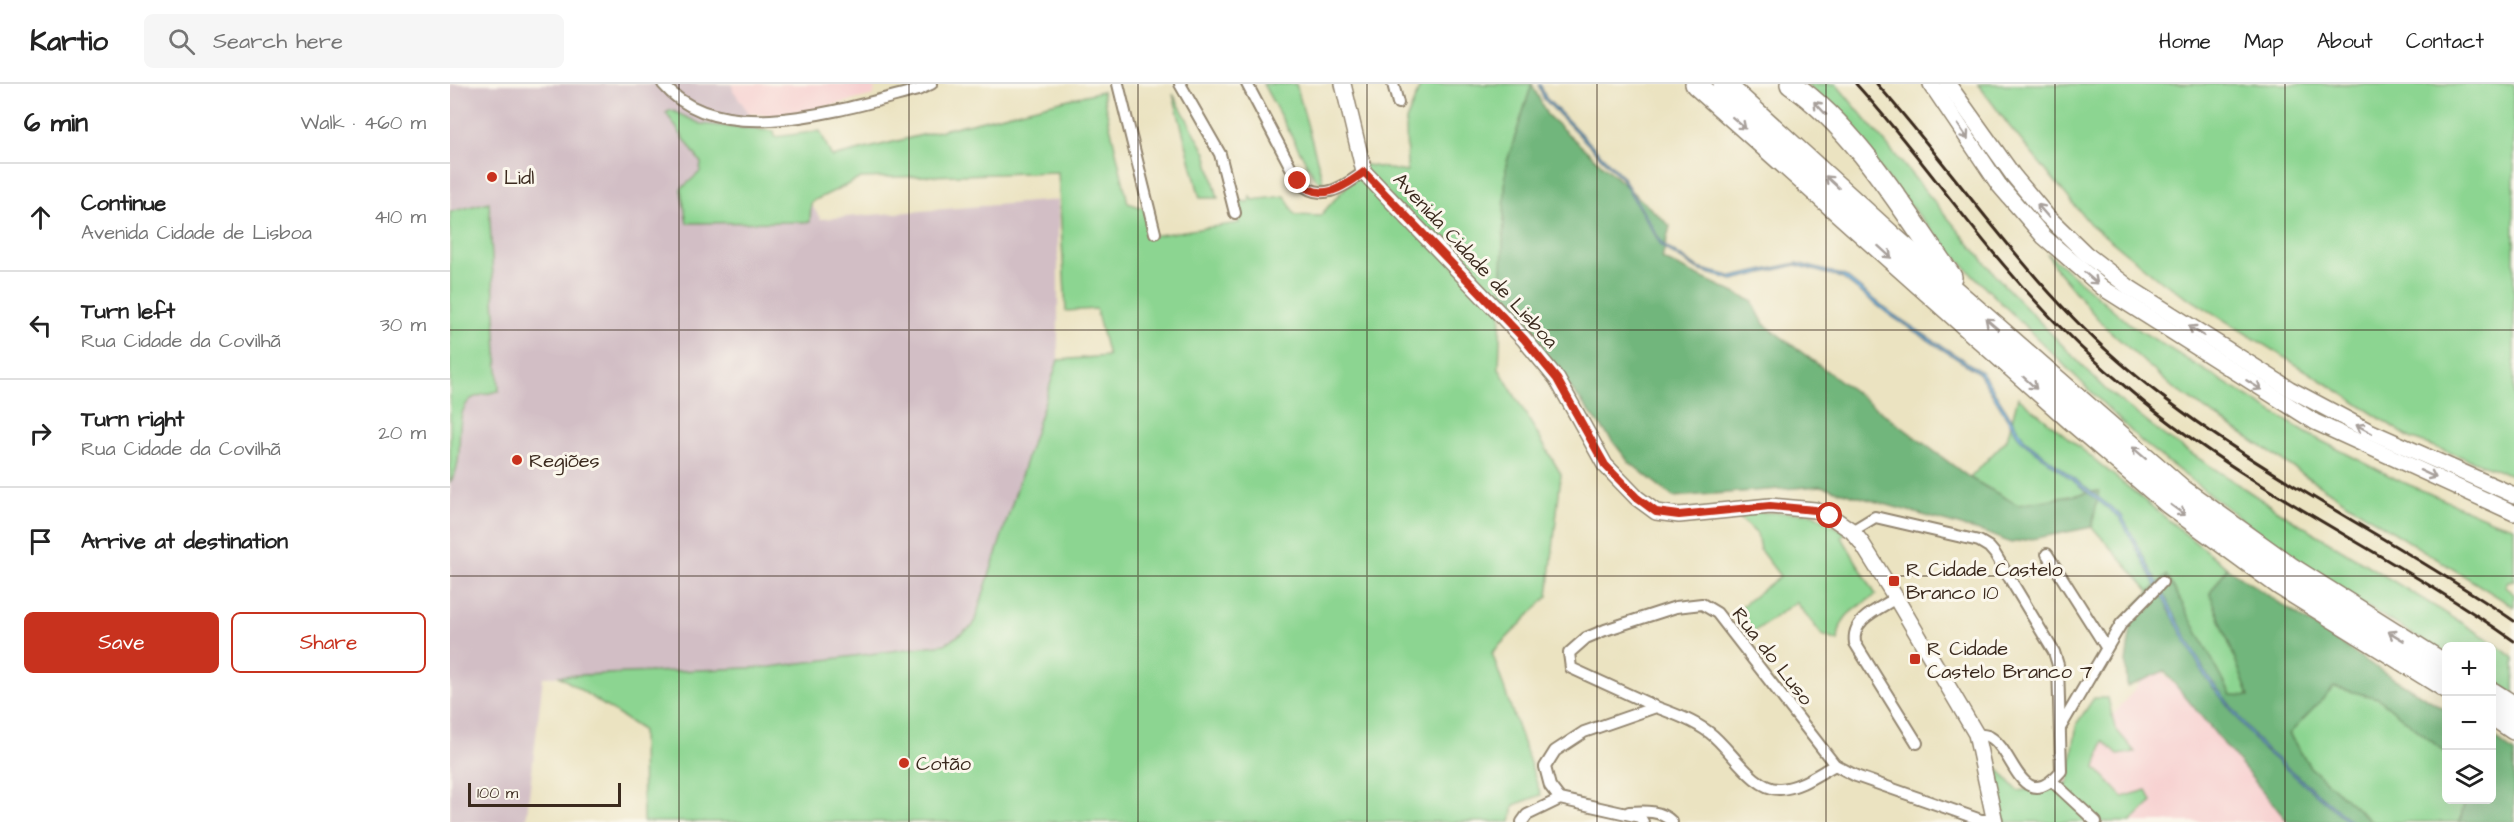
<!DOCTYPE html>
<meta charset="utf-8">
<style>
body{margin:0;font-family:"Architects Daughter",sans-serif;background:#f6f6f6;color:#222}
.controls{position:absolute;right:18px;bottom:18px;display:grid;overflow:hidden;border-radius:9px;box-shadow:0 6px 24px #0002}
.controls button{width:54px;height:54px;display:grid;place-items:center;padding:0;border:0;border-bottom:2px solid #e0e0e0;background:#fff;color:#222;font:30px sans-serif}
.scale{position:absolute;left:18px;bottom:15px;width:153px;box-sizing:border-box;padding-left:6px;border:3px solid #3b2a1e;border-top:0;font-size:16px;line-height:21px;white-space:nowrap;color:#3b2a1e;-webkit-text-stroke:4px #fbf7ec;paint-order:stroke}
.stop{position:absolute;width:18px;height:18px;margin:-14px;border:4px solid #c8321e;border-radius:50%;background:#fff}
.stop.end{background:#c8321e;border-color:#fff;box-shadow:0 2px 6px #0008}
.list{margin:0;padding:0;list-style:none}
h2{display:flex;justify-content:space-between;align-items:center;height:78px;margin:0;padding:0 24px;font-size:26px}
h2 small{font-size:20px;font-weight:400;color:#767676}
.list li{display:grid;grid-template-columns:39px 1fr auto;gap:18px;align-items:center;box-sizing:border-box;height:108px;padding:0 24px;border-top:2px solid #e0e0e0}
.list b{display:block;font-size:22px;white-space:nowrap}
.list p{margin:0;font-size:20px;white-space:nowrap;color:#767676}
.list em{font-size:20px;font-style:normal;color:#767676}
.actions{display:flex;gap:12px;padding:18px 24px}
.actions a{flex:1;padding:14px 0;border:2px solid #c8321e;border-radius:9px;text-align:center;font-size:21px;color:#c8321e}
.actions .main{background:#c8321e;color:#fff}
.icon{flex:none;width:33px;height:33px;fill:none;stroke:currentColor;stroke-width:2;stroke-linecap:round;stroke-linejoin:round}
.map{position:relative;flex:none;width:2064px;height:738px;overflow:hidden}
header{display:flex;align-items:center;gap:36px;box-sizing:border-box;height:84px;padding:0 30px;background:#fff;border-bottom:2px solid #e0e0e0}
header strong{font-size:28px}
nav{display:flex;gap:33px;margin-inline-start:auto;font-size:21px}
.search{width:420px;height:54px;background:#f6f6f6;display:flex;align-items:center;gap:15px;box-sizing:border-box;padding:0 21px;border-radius:9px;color:#767676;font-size:22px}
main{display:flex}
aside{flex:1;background:#fff}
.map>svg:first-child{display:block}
.built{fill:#f7d0d0}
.industrial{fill:#d2bec5}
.green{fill:#8cd591;stroke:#648058;stroke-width:1.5}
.forest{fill:#71b67b;stroke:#56704c;stroke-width:1.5}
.water{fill:#6eb7e6;stroke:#547082;stroke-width:1.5}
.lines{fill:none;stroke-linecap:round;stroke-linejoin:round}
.street-casing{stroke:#938670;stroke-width:14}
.secondary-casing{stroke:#938670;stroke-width:18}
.highway-casing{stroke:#938670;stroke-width:24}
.street{stroke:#fff;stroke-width:10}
.secondary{stroke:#fff;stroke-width:15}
.highway{stroke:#fff;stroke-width:21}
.rail{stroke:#3b2a1e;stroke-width:3}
.oneway{stroke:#a79f9a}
.route{stroke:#c8321e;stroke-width:8}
.grid{fill:none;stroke:#3b2a1e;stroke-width:1.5;stroke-opacity:0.55}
.poi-dot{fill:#c8321e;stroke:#fbf7ec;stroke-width:2}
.labels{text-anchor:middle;stroke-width:6;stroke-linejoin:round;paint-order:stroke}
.poi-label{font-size:20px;fill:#3b2a1e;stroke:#fbf7ec;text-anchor:start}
.street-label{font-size:20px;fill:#3b2a1e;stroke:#fbf7ec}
</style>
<header>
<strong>Kartio</strong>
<div class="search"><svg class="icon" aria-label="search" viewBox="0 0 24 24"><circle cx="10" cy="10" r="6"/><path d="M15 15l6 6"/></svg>Search here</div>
<nav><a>Home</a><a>Map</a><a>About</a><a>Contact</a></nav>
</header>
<main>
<aside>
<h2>6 min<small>Walk · 460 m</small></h2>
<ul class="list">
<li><svg class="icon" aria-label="ahead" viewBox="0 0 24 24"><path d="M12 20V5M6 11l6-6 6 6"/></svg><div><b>Continue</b><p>Avenida Cidade de Lisboa</p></div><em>410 m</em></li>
<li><svg class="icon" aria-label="left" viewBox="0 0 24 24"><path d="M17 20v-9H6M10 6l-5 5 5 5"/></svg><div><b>Turn left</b><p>Rua Cidade da Covilhã</p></div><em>30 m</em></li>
<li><svg class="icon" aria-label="right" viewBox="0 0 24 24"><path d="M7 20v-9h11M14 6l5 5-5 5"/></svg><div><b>Turn right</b><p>Rua Cidade da Covilhã</p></div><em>20 m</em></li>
<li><svg class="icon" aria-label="arrive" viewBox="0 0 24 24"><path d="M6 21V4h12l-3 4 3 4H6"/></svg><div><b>Arrive at destination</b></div></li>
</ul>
<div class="actions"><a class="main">Save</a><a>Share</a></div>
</aside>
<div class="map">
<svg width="2064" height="738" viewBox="0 0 2064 738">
<rect width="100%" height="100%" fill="#fbf7ec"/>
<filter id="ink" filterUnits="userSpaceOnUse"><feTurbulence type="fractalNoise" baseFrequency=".0167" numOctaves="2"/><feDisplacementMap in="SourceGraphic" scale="12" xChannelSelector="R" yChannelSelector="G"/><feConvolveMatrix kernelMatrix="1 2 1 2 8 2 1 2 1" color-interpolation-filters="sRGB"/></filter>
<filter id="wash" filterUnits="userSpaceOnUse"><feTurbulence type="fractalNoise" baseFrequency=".008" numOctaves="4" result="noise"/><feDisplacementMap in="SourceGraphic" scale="24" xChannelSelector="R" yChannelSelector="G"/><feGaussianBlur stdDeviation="1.35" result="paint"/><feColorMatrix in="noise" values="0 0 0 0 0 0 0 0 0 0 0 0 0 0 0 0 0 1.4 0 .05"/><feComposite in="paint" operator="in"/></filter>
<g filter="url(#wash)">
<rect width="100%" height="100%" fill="#ebe3c1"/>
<g class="built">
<polygon points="224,0 425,0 424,11 356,28 324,32 292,29"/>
<polygon points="1705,580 1849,738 1624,738 1599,710"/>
</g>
<polygon class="industrial" points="0,0 282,0 283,6 371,135 608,116 608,276 523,542 495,560 321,583 93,593 76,738 0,738"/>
<g class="green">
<polygon points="813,0 846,0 874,101 864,93"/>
<polygon points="971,0 1082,0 1056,81 1049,285 1111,390 1098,512 1042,569 1091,711 1064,721 1061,738 193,738 192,646 109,592 321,583 495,560 523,542 608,276 658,272 646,225 616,227 608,88 411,94 361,118 360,138 237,139 231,105 250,88 251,79 216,29 221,26 251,40 324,47 325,53 370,47 382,73 652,7 678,119 696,125 701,152 789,139 781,116 799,118 800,112 803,116 835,112 845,131 870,132 902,96 912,80 957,88 956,37"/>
<polygon points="1357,0 1386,0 1554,201 1655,305 1716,353 1830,428 2035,553 2064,574 2064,610 2042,596 2042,562 1996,562 1996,570 1865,492 1692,358 1518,186 1462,124"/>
<polygon points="1528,0 2064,0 2064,392 1960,354 1876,299 1711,197 1640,140 1560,43"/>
<polygon points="723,10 756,69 768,114 750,114"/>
<path d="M 39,118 L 49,307 C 40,309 29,311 21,315 C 0,332 18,377 0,398 L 0,128 Z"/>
<polygon points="1597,169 1681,241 1858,350 1948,396 2043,437 2064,443 2064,496 2058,497 2055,503 2064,510 2064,523 1892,416 1723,304 1652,240 1606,185"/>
<polygon points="1568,313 1777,484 1760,509 1799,612 1781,611 1717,492 1700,508 1642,443 1648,407 1568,422 1520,394 1557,355"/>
<path d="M 1283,428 L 1362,429 L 1395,448 L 1392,453 L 1394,457 L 1426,511 C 1405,525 1389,530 1388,557 L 1372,551 L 1346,518 L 1302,549 L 1284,528 L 1330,492 L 1310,466 L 1307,450 Z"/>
<polygon points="1884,603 1928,614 1996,669 1996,716 2015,716 2010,738 1922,738 1860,683 1839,650"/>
<polygon points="1644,614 1658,614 1665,644 1685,668 1668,671 1653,657 1646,684 1673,713 1697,706 1702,718 1681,738 1553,738 1550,722 1552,721 1543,679 1568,707 1618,699 1627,639"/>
</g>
<g class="forest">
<polygon points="1082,0 1097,31 1220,142 1212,175 1302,217 1314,240 1520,394 1568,421 1649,407 1642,443 1561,459 1536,449 1371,402 1223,413 1179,378 1051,215 1056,81"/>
<polygon points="1777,484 1933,588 1996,626 1996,669 1928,614 1884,603 1839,650 1860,683 1922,738 1838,738 1714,587 1677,603 1676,578 1684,523 1717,491 1781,611 1799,612 1760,509"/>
<polygon points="2042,652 2064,669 2064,738 2010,738 2015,716 2042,716"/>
</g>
<polygon class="water" points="1088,0 1090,0 1096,14 1172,92 1213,161 1248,184 1283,193 1347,179 1395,192 1444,231 1532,288 1575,356 1672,432 1757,591 1813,663 1902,738 1899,738 1811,664 1755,593 1670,434 1570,355 1529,289 1441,232 1392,194 1346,181 1283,196 1248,186 1212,163 1171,94 1094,15"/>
</g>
<g filter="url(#ink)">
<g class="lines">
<defs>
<g id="street">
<path d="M 213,0 C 269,67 397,24 468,6 L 481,0"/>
<polyline points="668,0 705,149"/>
<polyline points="730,0 770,70 785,129"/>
<path d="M 797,0 L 848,97 C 871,120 893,103 914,88"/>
<polyline points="943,0 948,19"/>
<path d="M 1402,447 L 1425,433 L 1529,457 L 1539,463 L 1545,470 L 1604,568 L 1608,581 L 1611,687 C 1571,733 1565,667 1540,653 C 1537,651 1530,651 1526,650"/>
<polyline points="1597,470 1656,563"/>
<path d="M 1446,514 C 1429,525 1401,535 1405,559 L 1467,659"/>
<polyline points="1206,623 1121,584 1119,569 1136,554 1155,546 1226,523 1252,520 1267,529 1385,681 1406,692 1514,730 1531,736 1545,736"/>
<polyline points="1610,644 1671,540 1712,498"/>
<polyline points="1602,697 1646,738"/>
<path d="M 1110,715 L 1100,702 L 1095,683 L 1105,667 L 1134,648 L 1206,623 C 1225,630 1244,637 1260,649 C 1280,664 1304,707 1330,705 C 1350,704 1368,690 1385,681"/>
<path d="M 1179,728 C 1195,727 1211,726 1222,738"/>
<polyline points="1072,738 1077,731 1110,715 1190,733 1193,738"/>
</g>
<g id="secondary">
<polyline points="893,0 914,88 1074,255 1107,295 1155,381 1187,414 1206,428 1229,431 1320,422 1365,426 1380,432 1402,447 1411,458 1446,514 1526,650 1545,738"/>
<polyline points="1481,0 1549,101 1594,153 1653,204 1865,338 2064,429"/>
<polyline points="1498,0 1563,91 1597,132 1636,170 1680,204 1840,305 1917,346 2064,411"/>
</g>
<g id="highway">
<polyline points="1246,0 1621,335 1719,419 1831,501 1996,603"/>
<polyline points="1274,0 1441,152 1733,407 1842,485 1996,582"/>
<path d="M 1341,0 C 1406,44 1456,130 1501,193"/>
<polyline points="2042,609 2064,623"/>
<polyline points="2042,630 2064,645"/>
</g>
</defs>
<use href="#street" class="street-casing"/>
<use href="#secondary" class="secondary-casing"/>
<use href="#highway" class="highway-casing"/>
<use href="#street" class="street"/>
<use href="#secondary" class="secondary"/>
<use href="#highway" class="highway"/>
<g class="rail">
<path d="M 1406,0 C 1458,57 1502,120 1552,179 C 1592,227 1636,271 1684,310 C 1800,408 1941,469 2064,557"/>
<path d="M 1427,0 C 1511,95 1580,203 1678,285 C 1796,385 1937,450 2064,537"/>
</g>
</g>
<defs><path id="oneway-shaft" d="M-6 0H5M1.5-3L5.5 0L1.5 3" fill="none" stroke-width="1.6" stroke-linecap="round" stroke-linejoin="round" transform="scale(1.5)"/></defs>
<g class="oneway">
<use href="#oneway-shaft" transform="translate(1370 24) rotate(-133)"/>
<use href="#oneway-shaft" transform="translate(1289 39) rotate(41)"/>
<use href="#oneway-shaft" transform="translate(1513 48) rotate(56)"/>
<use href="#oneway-shaft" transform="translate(1382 98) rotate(-138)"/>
<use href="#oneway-shaft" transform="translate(1593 127) rotate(-131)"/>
<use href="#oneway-shaft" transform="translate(1435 168) rotate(42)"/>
<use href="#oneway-shaft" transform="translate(1641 194) rotate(41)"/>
<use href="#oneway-shaft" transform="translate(1542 240) rotate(-139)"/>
<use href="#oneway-shaft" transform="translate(1746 247) rotate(-149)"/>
<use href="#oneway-shaft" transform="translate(1580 299) rotate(42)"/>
<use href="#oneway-shaft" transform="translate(1804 301) rotate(32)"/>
<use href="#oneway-shaft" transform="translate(1914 345) rotate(-152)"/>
<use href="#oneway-shaft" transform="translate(1689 369) rotate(-139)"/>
<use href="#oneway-shaft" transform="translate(1978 390) rotate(25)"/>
<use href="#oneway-shaft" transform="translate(1728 426) rotate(36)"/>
<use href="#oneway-shaft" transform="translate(1946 552) rotate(-149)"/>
</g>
</g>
<g class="lines" filter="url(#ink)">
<path class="route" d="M 848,97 C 871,120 893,103 914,88 L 1074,255 L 1107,295 L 1155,381 L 1187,414 L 1206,428 L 1229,431 L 1320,422 L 1365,426 L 1380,432"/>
</g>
<path class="grid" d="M 229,0 L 229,738M 459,0 L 459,738M 688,0 L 688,738M 917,0 L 917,738M 1147,0 L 1147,738M 1376,0 L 1376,738M 1605,0 L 1605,738M 1835,0 L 1835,738M 0,246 L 2064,246M 0,492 L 2064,492"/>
<g class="poi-dot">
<circle cx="42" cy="93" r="6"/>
<circle cx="67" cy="376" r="6"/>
<rect x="1438" y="491" width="12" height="12" rx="3"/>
<rect x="1459" y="569" width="12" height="12" rx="3"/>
<circle cx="454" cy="679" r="6"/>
</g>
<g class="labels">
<g class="poi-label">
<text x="54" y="100">Lidl</text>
<text x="79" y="383">Regiões</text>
<text x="1456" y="492">R Cidade Castelo<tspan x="1456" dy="23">Branco 10</tspan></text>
<text x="1477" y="571">R Cidade<tspan x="1477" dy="23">Castelo Branco 7</tspan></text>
<text x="466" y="686">Cotão</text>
</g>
<g class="street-label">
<text transform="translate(1026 176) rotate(47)" y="7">Avenida Cidade de Lisboa</text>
<text transform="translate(1323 572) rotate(52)" y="7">Rua do Luso</text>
</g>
</g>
</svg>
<div class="controls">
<button>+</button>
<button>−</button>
<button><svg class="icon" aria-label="layers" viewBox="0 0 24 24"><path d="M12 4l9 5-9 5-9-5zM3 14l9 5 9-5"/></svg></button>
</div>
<div class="scale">100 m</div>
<div class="stop" style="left:1380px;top:432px"></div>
<div class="stop end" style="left:848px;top:97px"></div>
</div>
</main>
